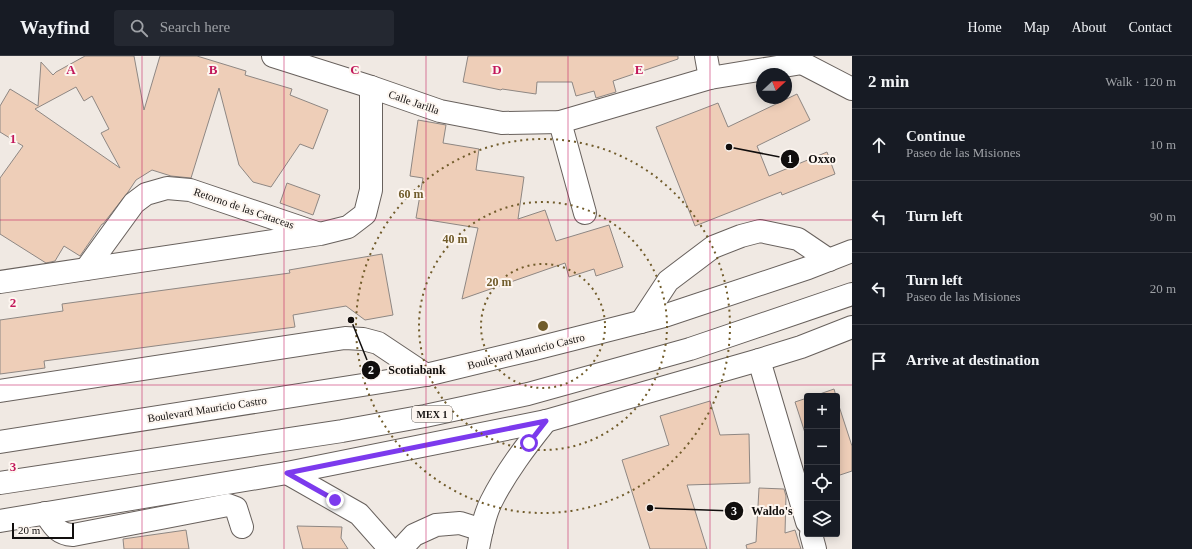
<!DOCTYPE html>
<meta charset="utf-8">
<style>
body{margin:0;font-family:"Times New Roman",serif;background:#242831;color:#f1f3f6}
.controls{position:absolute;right:12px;bottom:12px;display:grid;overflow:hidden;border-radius:4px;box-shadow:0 2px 10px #0003}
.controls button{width:36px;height:36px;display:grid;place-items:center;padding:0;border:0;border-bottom:1px solid #363941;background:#171b24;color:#f1f3f6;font:20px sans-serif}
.compass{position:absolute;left:756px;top:12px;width:36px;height:36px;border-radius:50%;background:#171b24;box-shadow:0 2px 10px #0003;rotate:68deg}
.scale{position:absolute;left:12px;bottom:10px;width:62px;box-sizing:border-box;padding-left:4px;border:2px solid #110e0d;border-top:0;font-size:11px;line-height:14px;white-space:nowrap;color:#110e0d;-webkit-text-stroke:3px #fdf6f0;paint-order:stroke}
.stop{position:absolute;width:12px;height:12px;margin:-9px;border:3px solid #7c3aed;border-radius:50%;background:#fff}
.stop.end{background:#7c3aed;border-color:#fff;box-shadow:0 1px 4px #0008}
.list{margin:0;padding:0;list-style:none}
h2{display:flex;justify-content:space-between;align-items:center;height:52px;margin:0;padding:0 16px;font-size:17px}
h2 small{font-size:13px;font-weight:400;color:#9ea1a6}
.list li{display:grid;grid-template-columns:26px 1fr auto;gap:12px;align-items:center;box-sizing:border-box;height:72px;padding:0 16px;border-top:1px solid #363941}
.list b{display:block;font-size:15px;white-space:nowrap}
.list p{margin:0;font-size:13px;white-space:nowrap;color:#9ea1a6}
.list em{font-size:13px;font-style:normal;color:#9ea1a6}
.icon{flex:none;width:22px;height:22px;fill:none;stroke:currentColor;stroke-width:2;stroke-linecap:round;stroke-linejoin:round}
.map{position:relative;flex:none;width:852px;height:493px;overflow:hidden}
header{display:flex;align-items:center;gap:24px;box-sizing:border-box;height:56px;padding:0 20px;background:#171b24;border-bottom:1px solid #363941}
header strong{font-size:19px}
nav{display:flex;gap:22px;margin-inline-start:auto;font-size:14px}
.search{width:280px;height:36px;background:#242831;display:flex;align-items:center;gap:10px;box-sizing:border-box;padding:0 14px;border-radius:4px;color:#9ea1a6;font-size:15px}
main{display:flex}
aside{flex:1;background:#171b24}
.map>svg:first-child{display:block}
.building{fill:#eeceb8;stroke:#8e8783;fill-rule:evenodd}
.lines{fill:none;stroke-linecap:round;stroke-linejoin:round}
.minor-casing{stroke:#68615d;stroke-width:24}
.major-casing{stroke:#68615d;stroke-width:24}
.minor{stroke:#fff;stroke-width:22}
.major{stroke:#fff;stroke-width:22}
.route{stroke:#7c3aed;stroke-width:5}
.grid{fill:none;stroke:#c2185b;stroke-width:1;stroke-opacity:0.55}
.ring{fill:none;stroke:#715c2b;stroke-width:2;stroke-dasharray:2 4}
.labels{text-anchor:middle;stroke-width:4;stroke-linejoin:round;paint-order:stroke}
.shield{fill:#fdf6f0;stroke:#585451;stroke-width:1}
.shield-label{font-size:10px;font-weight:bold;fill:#110e0d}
.street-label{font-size:11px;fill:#110e0d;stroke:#fdf6f0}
.grid-label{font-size:13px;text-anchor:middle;font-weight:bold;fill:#c2185b;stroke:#fdf6f0;stroke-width:4;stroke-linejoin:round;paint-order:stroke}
.centre{fill:#715c2b;stroke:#fdf6f0;stroke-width:2}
.ring-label{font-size:12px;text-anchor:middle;font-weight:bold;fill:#715c2b;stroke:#fdf6f0;stroke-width:4;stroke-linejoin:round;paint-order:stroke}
.leader{fill:none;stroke:#110e0d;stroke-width:1.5}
.callout-dot{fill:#110e0d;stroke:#fdf6f0;stroke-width:1.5}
.mark-label{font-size:12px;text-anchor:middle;font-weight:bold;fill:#fff}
.callout-label{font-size:12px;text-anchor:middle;font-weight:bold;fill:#110e0d;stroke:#fdf6f0;stroke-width:4;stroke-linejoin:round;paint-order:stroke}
</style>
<header>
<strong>Wayfind</strong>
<div class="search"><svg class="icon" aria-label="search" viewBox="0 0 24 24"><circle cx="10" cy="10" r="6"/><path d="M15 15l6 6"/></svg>Search here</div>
<nav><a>Home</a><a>Map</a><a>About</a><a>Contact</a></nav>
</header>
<main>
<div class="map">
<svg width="852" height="493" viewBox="0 0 852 493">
<rect width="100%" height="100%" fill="#f0e9e3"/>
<g class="building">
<path d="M 85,0 L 134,0 L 144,54 L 160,0 L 197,0 L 246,15 L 245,19 L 292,33 L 290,39 L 328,54 L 313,93 L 300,88 L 271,131 L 253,126 L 239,109 L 219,32 L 191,122 L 171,120 L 152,114 L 136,124 L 128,136 L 103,168 L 102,168 L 80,200 L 64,190 L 55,205 L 46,207 L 0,178 L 0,122 L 23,90 L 0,76 L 0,50 L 10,33 L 38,50 L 41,6 L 53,19 L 56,16 ZM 76,31 L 84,45 L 92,40 L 109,73 L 101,77 L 120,112 L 35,53 Z"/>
<polygon points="468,0 678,0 678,3 613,25 616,36 596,42 594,35 576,40 572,26 537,26 536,38 502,33 501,34 463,26"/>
<polygon points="797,38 810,64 757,90 769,120 827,96 835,118 782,139 781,136 695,170 656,71 718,47 728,71"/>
<polygon points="418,64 446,69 443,87 479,93 476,114 524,121 518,163 545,154 556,185 609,169 623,211 596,220 594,213 569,221 565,207 462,243 478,172 416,162 423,122 410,120"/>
<polygon points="287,127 320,139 313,159 280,147"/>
<polygon points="382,198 393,259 365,264 346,250 293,259 295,271 44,305 45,312 0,318 0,264 63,255 62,248 290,217 289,214"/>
<polygon points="834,333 836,340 814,340"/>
<polygon points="807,342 807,383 795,346"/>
<polygon points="837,344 852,390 852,415 837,420"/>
<polygon points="710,345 720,379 749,378 750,427 687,429 707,493 650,493 622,404 669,389 660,360"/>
<polygon points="759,432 784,433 786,440 785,477 795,474 801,493 747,493 746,489 756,486"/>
<polygon points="297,470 342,471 341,482 348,493 303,493"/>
<polygon points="186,474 189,493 124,493 123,483"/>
</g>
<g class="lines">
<defs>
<g id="minor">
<polyline points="273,0 371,31 440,55 502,67 560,66 710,22 802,7"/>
<polyline points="706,0 710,22"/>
<polyline points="801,0 802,7 852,33"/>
<polyline points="560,66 585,157"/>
<polyline points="86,213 134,147 146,138 167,132 190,134 317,177"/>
<polyline points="0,226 320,178 348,171 365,158 371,134 371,31"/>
<polyline points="641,266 668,225 713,191 741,180 760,175 798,183 829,204"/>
<polyline points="759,304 807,466"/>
<polyline points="0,335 345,282 363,283 378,287 426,319"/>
<polyline points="287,417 359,458 390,493"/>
<path d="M 45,457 C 53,469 57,478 73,479 L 228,449 L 236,452 L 242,471"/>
<polyline points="0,465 287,417 546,365 759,304 801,291 852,271"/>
<polyline points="811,478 815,493"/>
<polyline points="401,493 414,479 436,469 460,467 482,474"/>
<path d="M 478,493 C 481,477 484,460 491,446 C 506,416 526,390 546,365"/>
</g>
<g id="major">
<polyline points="0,386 426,319 534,293 664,260 808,212 852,195"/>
<polyline points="0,427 342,375 425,360 528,338 690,293 852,238"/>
</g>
</defs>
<use href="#minor" class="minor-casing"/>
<use href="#major" class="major-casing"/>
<use href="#minor" class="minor"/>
<use href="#major" class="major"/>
</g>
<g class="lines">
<polyline class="route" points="335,444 287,417 546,365 529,387"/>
</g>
<path class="grid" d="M 142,0 L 142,493M 284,0 L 284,493M 426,0 L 426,493M 568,0 L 568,493M 710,0 L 710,493M 0,164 L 852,164M 0,329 L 852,329"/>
<g class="ring">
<circle cx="543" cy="270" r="62"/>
<circle cx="543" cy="270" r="124"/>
<circle cx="543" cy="270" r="187"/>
</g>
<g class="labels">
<rect class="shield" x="412" y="350" width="40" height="16" rx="3"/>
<g class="shield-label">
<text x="432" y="362">MEX 1</text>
</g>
<g class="street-label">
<text transform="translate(414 46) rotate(19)" y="4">Calle Jarilla</text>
<text transform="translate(244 152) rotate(19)" y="4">Retorno de las Cataceas</text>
<text transform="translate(526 295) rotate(-14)" y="4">Boulevard Mauricio Castro</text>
<text transform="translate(207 353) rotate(-9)" y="4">Boulevard Mauricio Castro</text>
</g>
</g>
<g class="grid-label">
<text x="71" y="18">A</text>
<text x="213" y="18">B</text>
<text x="355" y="18">C</text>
<text x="497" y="18">D</text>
<text x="639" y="18">E</text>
<text x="13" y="87">1</text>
<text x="13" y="251">2</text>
<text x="13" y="415">3</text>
</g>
<circle cx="543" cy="270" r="6" class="centre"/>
<g class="ring-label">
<text x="411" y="142">60 m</text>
<text x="455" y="187">40 m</text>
<text x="499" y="230">20 m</text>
</g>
<path class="leader" d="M729 91L790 103M351 264L371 314M650 452L734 455"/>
<g class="callout-dot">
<circle cx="729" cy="91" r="4"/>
<circle cx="351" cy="264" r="4"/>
<circle cx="650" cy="452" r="4"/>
<circle cx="790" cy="103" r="10"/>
<circle cx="371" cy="314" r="10"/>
<circle cx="734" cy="455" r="10"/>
</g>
<g class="mark-label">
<text x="790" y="107">1</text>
<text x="371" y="318">2</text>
<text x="734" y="459">3</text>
</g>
<g class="callout-label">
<text x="822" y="107">Oxxo</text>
<text x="417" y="318">Scotiabank</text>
<text x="772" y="459">Waldo's</text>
</g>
</svg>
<div class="controls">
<button>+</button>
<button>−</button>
<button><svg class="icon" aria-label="locate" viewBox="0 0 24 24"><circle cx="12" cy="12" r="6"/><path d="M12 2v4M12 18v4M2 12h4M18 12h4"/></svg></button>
<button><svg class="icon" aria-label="layers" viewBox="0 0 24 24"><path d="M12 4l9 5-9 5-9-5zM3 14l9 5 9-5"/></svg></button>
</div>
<svg class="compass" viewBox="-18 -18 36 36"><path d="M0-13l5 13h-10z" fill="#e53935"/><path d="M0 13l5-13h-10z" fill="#9ea1a6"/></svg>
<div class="scale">20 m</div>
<div class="stop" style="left:529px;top:387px"></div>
<div class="stop end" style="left:335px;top:444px"></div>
</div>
<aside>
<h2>2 min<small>Walk · 120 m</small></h2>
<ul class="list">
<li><svg class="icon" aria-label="ahead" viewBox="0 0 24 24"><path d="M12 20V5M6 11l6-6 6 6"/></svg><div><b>Continue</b><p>Paseo de las Misiones</p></div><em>10 m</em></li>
<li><svg class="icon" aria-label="left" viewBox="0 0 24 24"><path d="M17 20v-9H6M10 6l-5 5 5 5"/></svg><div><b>Turn left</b></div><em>90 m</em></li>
<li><svg class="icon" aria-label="left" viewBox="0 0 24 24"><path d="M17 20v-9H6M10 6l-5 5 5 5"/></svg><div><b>Turn left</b><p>Paseo de las Misiones</p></div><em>20 m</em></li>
<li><svg class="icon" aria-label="arrive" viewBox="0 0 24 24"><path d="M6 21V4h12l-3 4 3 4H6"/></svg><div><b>Arrive at destination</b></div></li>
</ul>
</aside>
</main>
